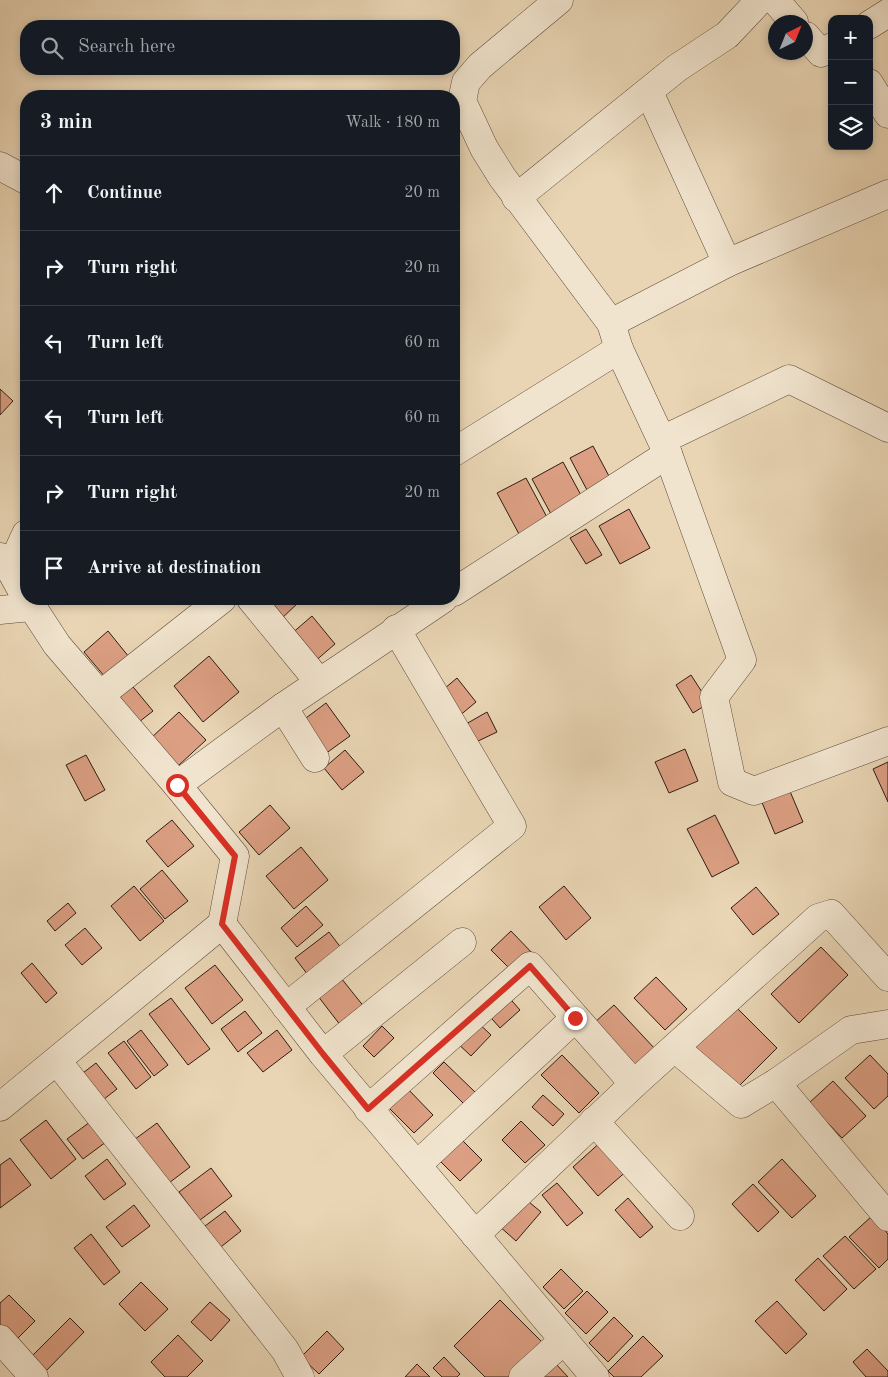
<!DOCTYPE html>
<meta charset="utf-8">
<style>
body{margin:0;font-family:"Old Standard TT",serif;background:#242831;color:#f1f3f6}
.controls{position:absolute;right:15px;top:15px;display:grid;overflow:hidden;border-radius:10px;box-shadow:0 2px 8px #0003}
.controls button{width:45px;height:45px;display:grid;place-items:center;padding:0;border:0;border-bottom:1px solid #363941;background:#171b24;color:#f1f3f6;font:25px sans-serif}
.compass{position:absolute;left:768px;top:15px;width:45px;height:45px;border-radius:50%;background:#171b24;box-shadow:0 2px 8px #0003;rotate:43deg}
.stop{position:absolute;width:15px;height:15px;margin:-11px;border:4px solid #d93025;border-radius:50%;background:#fff}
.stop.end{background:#d93025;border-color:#fff;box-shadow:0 1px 5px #0008}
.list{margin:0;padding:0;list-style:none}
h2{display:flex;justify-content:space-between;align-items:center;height:65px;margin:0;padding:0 20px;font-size:21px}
h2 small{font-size:16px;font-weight:400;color:#9ea1a6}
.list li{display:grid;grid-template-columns:32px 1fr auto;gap:15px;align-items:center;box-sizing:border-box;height:75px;padding:0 20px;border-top:1px solid #363941}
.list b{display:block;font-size:19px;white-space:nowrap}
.list em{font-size:16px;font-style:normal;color:#9ea1a6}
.icon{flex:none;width:28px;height:28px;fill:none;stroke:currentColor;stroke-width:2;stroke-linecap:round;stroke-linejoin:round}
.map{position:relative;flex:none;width:888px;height:1377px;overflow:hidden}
.search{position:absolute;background:#171b24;box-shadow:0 2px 8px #0003;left:20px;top:20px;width:440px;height:55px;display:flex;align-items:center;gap:12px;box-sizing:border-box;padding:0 18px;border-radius:20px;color:#9ea1a6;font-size:19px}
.panel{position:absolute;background:#171b24;box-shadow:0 2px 8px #0003;left:20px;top:90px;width:440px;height:515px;border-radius:20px}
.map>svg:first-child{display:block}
.building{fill:#dc9f83;stroke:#2f1c13}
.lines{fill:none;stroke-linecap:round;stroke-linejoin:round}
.minor-casing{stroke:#5e4a3b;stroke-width:29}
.minor{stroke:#f1e4ce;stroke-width:28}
.route{stroke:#d93025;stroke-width:6}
</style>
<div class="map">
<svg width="888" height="1377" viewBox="0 0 888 1377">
<rect width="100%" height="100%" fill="#e9d5b4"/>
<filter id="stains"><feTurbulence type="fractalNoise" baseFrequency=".004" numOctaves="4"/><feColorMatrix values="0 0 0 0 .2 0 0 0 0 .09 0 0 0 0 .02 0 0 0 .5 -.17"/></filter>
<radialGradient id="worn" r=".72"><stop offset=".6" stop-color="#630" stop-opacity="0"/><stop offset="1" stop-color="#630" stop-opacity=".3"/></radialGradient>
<g class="building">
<polygon points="0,389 13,401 0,415"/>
<polygon points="593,446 610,478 587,490 570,458"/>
<polygon points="563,462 582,497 551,514 532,479"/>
<polygon points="526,478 549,521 520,536 497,493"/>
<polygon points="629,509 650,548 620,564 599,526"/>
<polygon points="454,513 459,523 454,526"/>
<polygon points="586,529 602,555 586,564 570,538"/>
<polygon points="258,599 300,599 301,600 279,621"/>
<polygon points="312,616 335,644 313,663 290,635"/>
<polygon points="108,631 129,657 105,677 84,652"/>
<polygon points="209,656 239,692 203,722 174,686"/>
<polygon points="691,675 709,703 693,713 676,685"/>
<polygon points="457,678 476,702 458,717 438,694"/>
<polygon points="129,682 153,711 139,722 115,693"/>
<polygon points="326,703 350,736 325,754 302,721"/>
<polygon points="179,712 206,740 178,766 151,738"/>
<polygon points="487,712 497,732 476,742 466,724"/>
<polygon points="685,749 698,781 669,793 655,762"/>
<polygon points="345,750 364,772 342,790 324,768"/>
<polygon points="86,755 105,790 85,801 66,765"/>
<polygon points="888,762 888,802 873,769"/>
<polygon points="789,789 803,822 775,834 761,800"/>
<polygon points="270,805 290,828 259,855 239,832"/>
<polygon points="715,815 739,863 712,877 687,829"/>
<polygon points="172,820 194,846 168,867 146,841"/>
<polygon points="301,847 328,880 294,909 266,876"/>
<polygon points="162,870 188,901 165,919 140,889"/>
<polygon points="134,886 164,921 140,941 111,906"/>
<polygon points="564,886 591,918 566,940 539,907"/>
<polygon points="756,887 779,914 753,935 731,908"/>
<polygon points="68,903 76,913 55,931 47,921"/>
<polygon points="306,906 323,925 297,947 281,928"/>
<polygon points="85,928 102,948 82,965 65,945"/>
<polygon points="511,931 535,956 516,975 491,950"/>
<polygon points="329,932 345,953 311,979 295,958"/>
<polygon points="821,947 848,975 799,1023 771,994"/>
<polygon points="32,963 57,993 46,1003 21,973"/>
<polygon points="215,965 243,1000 212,1024 185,988"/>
<polygon points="337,973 365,1008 341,1026 314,991"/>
<polygon points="656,977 687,1009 665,1030 634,998"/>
<polygon points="505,993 520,1010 500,1028 485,1011"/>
<polygon points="171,998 210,1049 188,1065 149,1014"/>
<polygon points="732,1003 777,1048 737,1088 691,1043"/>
<polygon points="614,1005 656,1050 636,1069 594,1023"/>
<polygon points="245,1011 262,1033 238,1052 221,1029"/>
<polygon points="473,1018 491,1035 471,1056 453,1039"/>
<polygon points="382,1026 394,1038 374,1057 363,1046"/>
<polygon points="141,1030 168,1065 154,1076 127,1041"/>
<polygon points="277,1030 292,1050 263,1072 247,1053"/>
<polygon points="124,1041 151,1077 136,1089 108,1053"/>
<polygon points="562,1055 599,1093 579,1113 541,1075"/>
<polygon points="870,1055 888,1074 888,1096 874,1109 845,1078"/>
<polygon points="444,1062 475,1092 464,1104 433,1073"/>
<polygon points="96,1063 117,1089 99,1103 79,1076"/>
<polygon points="833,1081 866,1116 842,1138 809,1103"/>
<polygon points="405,1086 433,1115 414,1133 386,1105"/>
<polygon points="543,1095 564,1114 553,1126 532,1107"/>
<polygon points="46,1120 76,1159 51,1179 20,1140"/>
<polygon points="521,1121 545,1145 525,1163 502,1140"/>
<polygon points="90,1122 106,1142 83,1159 67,1139"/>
<polygon points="157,1123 190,1167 161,1189 127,1145"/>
<polygon points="460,1138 482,1160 460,1181 438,1159"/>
<polygon points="603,1140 629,1169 598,1196 573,1167"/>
<polygon points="10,1158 31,1185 0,1208 0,1165"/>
<polygon points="107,1159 126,1184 104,1200 85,1176"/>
<polygon points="782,1159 816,1196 792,1218 758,1182"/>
<polygon points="211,1168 232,1196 200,1220 179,1192"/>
<polygon points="557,1183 583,1213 567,1226 542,1195"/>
<polygon points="753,1184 779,1212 758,1232 732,1204"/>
<polygon points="523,1197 541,1212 516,1241 498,1225"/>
<polygon points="628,1198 653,1227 640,1238 615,1210"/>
<polygon points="134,1205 150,1226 122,1247 106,1227"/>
<polygon points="225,1211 241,1231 217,1250 201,1229"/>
<polygon points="872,1216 888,1234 888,1259 879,1268 849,1237"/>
<polygon points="91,1234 120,1272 104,1285 74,1248"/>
<polygon points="845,1236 876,1269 854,1289 823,1256"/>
<polygon points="818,1258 847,1289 824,1311 795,1280"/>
<polygon points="561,1269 583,1291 564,1309 543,1287"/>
<polygon points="141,1282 168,1309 145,1331 119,1304"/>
<polygon points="587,1291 608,1312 586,1334 565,1313"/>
<polygon points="9,1295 35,1321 15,1341 0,1326 0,1303"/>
<polygon points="500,1300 545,1345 513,1377 485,1377 454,1346"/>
<polygon points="777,1301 807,1334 786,1354 755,1321"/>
<polygon points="210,1302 230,1320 211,1341 191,1322"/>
<polygon points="614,1317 633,1336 608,1362 589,1343"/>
<polygon points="70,1318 84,1332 45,1372 30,1358"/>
<polygon points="327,1331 344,1349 319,1374 301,1357"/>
<polygon points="178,1335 203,1361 187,1377 165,1377 151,1362"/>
<polygon points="643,1336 663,1356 641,1377 614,1377 608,1371"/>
<polygon points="867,1349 888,1371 888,1377 866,1377 853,1362"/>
<polygon points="444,1357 460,1374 457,1377 442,1377 433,1368"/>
<polygon points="555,1363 568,1377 541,1377"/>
<polygon points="417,1364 430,1377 405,1377"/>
</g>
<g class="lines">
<defs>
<g id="minor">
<polyline points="559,0 480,66 466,82 462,101 484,148 502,177 611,323"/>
<polyline points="775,0 794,22"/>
<polyline points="869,25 888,13"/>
<polyline points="806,36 821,53 832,47"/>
<polyline points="869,83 888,114"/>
<polyline points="649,92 727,263"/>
<polyline points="0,166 26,180"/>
<polyline points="516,198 677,68 727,35 760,0"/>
<polyline points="662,440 789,379 888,428"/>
<polyline points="454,452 619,349"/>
<polyline points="668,454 742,660 714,697 732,782 754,791 888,741"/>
<polyline points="0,557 10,569 26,598"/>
<polyline points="10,569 26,534"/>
<polyline points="454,592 668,454 619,349 611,323 727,263 888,194"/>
<polyline points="27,599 57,645 177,785 235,856 222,924"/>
<polyline points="251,599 319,682"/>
<polyline points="0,610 31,607"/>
<polyline points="100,695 222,599"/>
<polyline points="283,707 315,758"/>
<polyline points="177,785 283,707 443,599"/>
<polyline points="286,1007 512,826 396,629"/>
<polyline points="675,1048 741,1104 776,1083 851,1030 888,1024"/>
<polyline points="323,1054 462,942"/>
<polyline points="57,1061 285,1350 300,1377"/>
<polyline points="776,1083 888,1217"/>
<polyline points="0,1107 222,924 323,1054 595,1377"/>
<polyline points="368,1109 530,966 634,1084"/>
<polyline points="594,1121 680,1216"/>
<polyline points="417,1165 575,1018"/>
<polyline points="475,1235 634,1084 818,918 831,914 888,977"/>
<polyline points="0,1339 34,1377"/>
<polyline points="523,1377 564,1340"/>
</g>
</defs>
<use href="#minor" class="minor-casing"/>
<use href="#minor" class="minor"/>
</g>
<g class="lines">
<polyline class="route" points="177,785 235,856 222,924 323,1054 368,1109 530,966 575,1018"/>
</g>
<rect width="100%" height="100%" filter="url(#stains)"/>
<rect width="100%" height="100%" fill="url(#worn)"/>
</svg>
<div class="controls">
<button>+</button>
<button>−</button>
<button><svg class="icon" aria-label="layers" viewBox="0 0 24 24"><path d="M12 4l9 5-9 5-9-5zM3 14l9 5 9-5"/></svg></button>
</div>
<svg class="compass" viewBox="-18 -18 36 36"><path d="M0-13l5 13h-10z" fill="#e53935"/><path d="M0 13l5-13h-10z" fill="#9ea1a6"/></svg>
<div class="stop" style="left:177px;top:785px"></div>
<div class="stop end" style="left:575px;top:1018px"></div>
<div class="search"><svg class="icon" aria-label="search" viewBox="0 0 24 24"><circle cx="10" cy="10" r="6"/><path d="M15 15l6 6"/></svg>Search here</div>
<section class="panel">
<h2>3 min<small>Walk · 180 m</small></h2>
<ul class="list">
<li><svg class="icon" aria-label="ahead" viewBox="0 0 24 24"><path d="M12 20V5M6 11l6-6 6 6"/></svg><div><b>Continue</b></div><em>20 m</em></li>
<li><svg class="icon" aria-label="right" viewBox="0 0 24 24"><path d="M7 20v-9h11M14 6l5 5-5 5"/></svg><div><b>Turn right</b></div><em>20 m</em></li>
<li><svg class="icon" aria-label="left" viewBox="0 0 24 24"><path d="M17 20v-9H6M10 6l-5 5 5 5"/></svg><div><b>Turn left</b></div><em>60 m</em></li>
<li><svg class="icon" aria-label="left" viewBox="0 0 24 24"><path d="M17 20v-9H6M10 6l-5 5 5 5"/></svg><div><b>Turn left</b></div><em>60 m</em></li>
<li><svg class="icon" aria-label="right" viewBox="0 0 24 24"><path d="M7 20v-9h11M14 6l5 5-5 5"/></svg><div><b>Turn right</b></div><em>20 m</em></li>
<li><svg class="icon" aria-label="arrive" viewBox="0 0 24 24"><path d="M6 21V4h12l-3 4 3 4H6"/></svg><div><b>Arrive at destination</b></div></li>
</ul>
</section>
</div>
